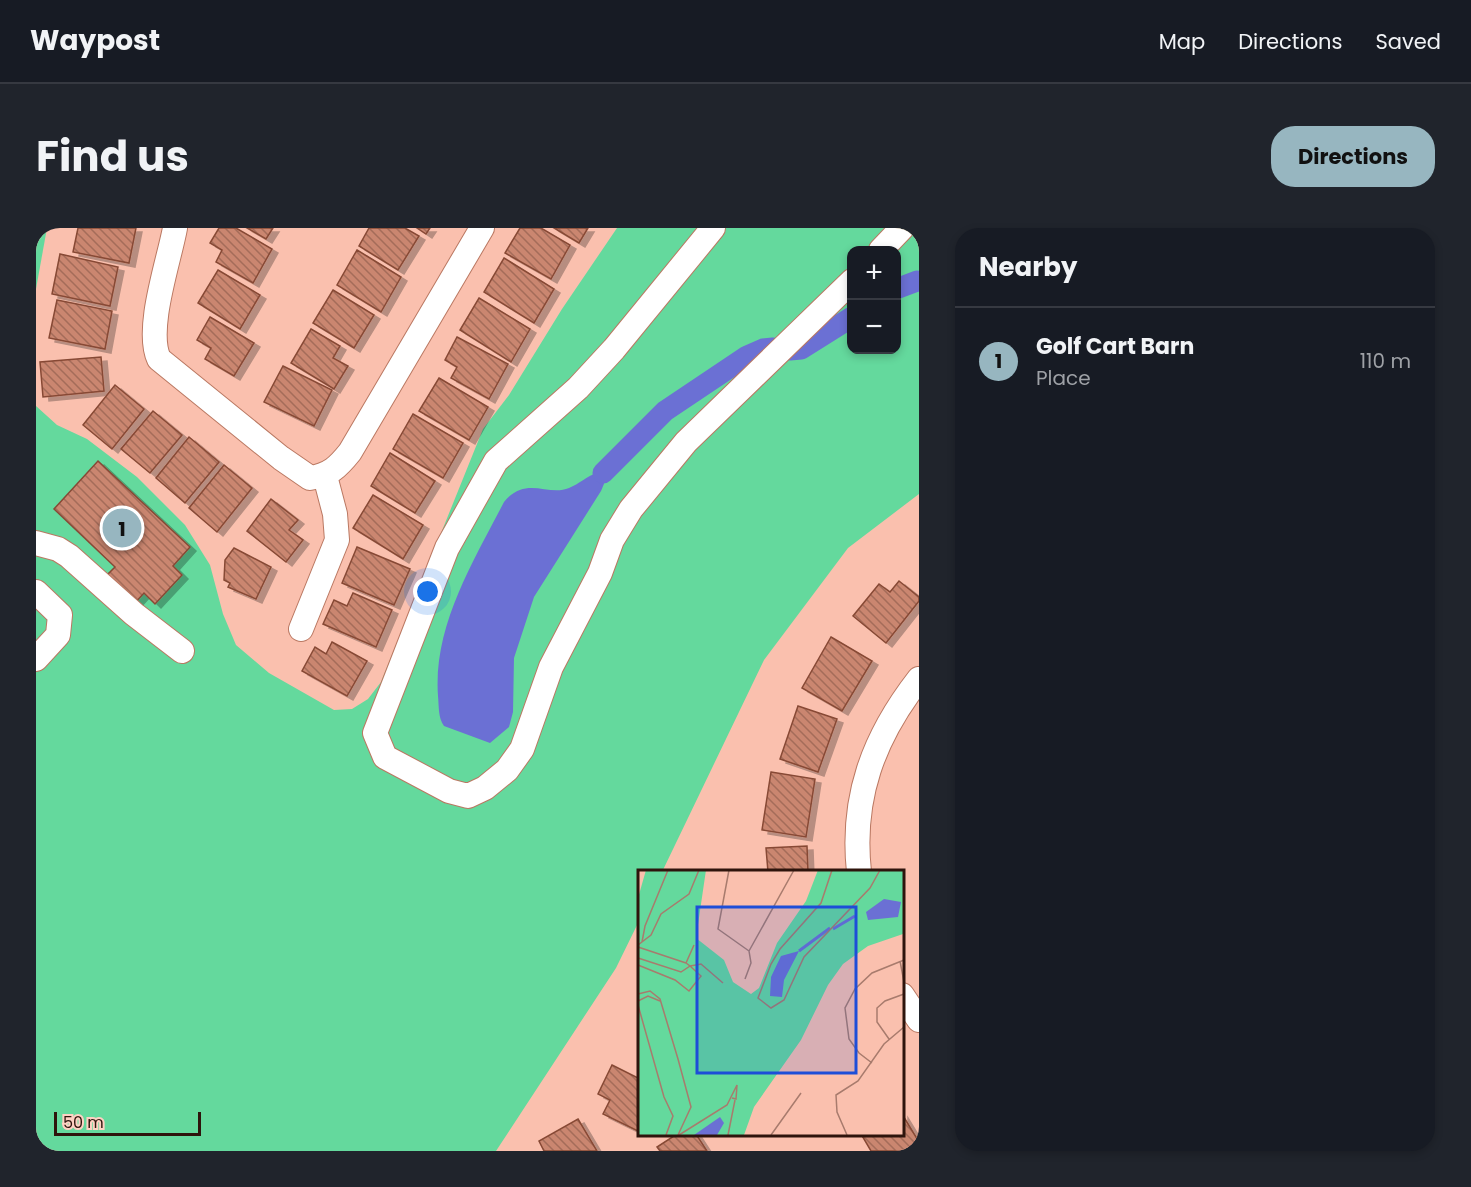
<!DOCTYPE html>
<meta charset="utf-8">
<style>
body{margin:0;font-family:Poppins,sans-serif;background:#20242c;color:#f1f3f6}
.controls{position:absolute;right:18px;top:18px;display:grid;overflow:hidden;border-radius:12px;box-shadow:0 3px 9px #0003}
.controls button{width:54px;height:54px;display:grid;place-items:center;padding:0;border:0;border-bottom:2px solid #363941;background:#171b24;color:#f1f3f6;font:30px sans-serif}
.scale{position:absolute;left:18px;bottom:15px;width:147px;box-sizing:border-box;padding-left:6px;border:3px solid #2e140c;border-top:0;font-size:16px;line-height:21px;white-space:nowrap;color:#2e140c;-webkit-text-stroke:4px #fed1c3;paint-order:stroke}
.you{position:absolute;left:392px;top:364px;width:21px;height:21px;margin:-15px;border:4px solid #fff;border-radius:50%;background:#1a73e8;box-shadow:0 0 0 9px #1a73e833}
.badge{display:grid;place-items:center;width:39px;height:39px;border-radius:50%;background:#97b6c0;color:#111;font-size:20px;font-weight:700}
.pin{position:absolute;translate:-50% -50%;border:3px solid #fff;box-shadow:0 2px 6px #0006}
.list{margin:0;padding:0;list-style:none}
h2{display:flex;justify-content:space-between;align-items:center;height:78px;margin:0;padding:0 24px;font-size:26px}
h2 small{font-size:20px;font-weight:400;color:#9ea1a6}
.list li{display:grid;grid-template-columns:39px 1fr auto;gap:18px;align-items:center;box-sizing:border-box;height:108px;padding:0 24px;border-top:2px solid #363941}
.list b{display:block;font-size:22px;white-space:nowrap}
.list p{margin:0;font-size:20px;white-space:nowrap;color:#9ea1a6}
.list em{font-size:20px;font-style:normal;color:#9ea1a6}
.map{position:relative;flex:none;width:883px;height:923px;overflow:hidden;border-radius:24px}
header{display:flex;align-items:center;gap:36px;box-sizing:border-box;height:84px;padding:0 30px;background:#171b24;border-bottom:2px solid #363941}
header strong{font-size:28px}
nav{display:flex;gap:33px;margin-inline-start:auto;font-size:21px}
.intro{display:flex;align-items:center;justify-content:space-between;box-sizing:border-box;height:144px;padding:0 36px}
h1{margin:0;font-size:42px}
.button{padding:15px 27px;border-radius:24px;background:#97b6c0;color:#111;font-size:21px;font-weight:700}
main{display:flex;gap:36px;padding:0 36px}
aside{flex:1;background:#171b24;border-radius:24px;box-shadow:0 3px 9px #0003}
.map>svg:first-child{display:block}
.green{fill:#64d99d;fill-rule:evenodd}
.water{fill:#6b70d4}
.lines{fill:none;stroke-linecap:round;stroke-linejoin:round}
.canal{stroke:#6b70d4;stroke-width:21}
.building{fill:url(#building-back-hatch);stroke:#874935;stroke-width:1.5;filter:url(#shadow)}
.minor-casing{stroke:#ba7862;stroke-width:26}
.minor{stroke:#fff;stroke-width:24}
.inset-river{fill:none;stroke:#6b70d4;stroke-width:3}
.inset-road{fill:none;stroke:#a87b6d;stroke-width:1.5}
.view{fill:#1d4ed8;fill-opacity:0.15;stroke:#1d4ed8;stroke-width:3}
.inset-edge{fill:none;stroke:#2e140c;stroke-width:3}
</style>
<header>
<strong>Waypost</strong>
<nav><a>Map</a><a>Directions</a><a>Saved</a></nav>
</header>
<div class="intro"><h1>Find us</h1><a class="button">Directions</a></div>
<main>
<div class="map">
<svg width="883" height="923" viewBox="0 0 883 923">
<defs>
<pattern id="building-back-hatch" width="6" height="6" patternUnits="userSpaceOnUse" patternTransform="scale(1.5)"><rect width="6" height="6" fill="#ca8670"/><path d="M-1 5l2 2M0 0l6 6M5-1l2 2" fill="none" stroke="#a46c5a"/></pattern>
<filter id="shadow"><feDropShadow dx="6" dy="4" stdDeviation="0" flood-color="#0004"/></filter>
</defs>
<rect width="100%" height="100%" fill="#fac0ae"/>
<g class="green">
<polygon points="0,0 11,0 0,61"/>
<path d="M 581,0 L 883,0 L 883,266 L 812,320 L 728,432 L 626,644 L 604,644 L 604,691 L 580,740 L 460,923 L 0,923 L 0,178 L 21,197 L 51,211 L 101,249 L 149,297 L 174,337 L 187,386 L 200,417 L 233,445 L 298,482 L 316,481 L 332,471 L 345,454 L 447,201 L 473,167 L 526,81 ZM 816,22 L 860,22 L 860,122 L 816,122 Z"/>
</g>
<path class="water" d="M 561,245 L 567,245 L 570,251 L 565,263 L 498,369 L 478,430 L 477,484 L 473,499 L 454,515 L 408,498 C 402,490 403,478 402,468 C 397,398 437,334 468,274 C 490,247 512,269 533,260 C 543,256 551,248 561,245 Z"/>
<g class="lines">
<g class="canal">
<polyline points="860,61 881,53"/>
<polyline points="754,122 765,121 816,89"/>
<polyline points="567,245 629,183 711,128 727,121 737,120"/>
</g>
</g>
<g class="building">
<polygon points="42,0 100,0 93,35 37,24"/>
<polygon points="183,0 200,0 236,21 217,55 180,34 186,22 174,15"/>
<polygon points="211,0 237,0 230,11"/>
<polygon points="333,0 369,0 383,8 362,42 323,18"/>
<polygon points="381,0 394,0 390,6"/>
<polygon points="484,0 505,0 534,17 515,51 469,25"/>
<polygon points="518,0 552,0 543,15"/>
<polygon points="321,22 365,49 345,84 301,57"/>
<polygon points="24,26 82,39 74,78 16,66"/>
<polygon points="468,30 518,61 498,95 448,64"/>
<polygon points="182,42 224,67 204,101 162,75"/>
<polygon points="297,62 338,87 318,120 277,95"/>
<polygon points="443,70 494,101 475,134 424,102"/>
<polygon points="21,72 76,83 69,121 13,110"/>
<polygon points="174,89 218,115 198,148 169,131 175,120 161,112"/>
<polygon points="275,101 304,118 297,130 312,138 298,161 255,135"/>
<polygon points="421,109 472,136 453,171 415,150 421,139 409,132"/>
<polygon points="65,129 68,163 7,169 4,134"/>
<polygon points="247,138 296,162 278,198 228,174"/>
<polygon points="403,150 452,179 433,212 383,183"/>
<polygon points="79,157 108,181 76,221 47,197"/>
<polygon points="117,183 146,207 114,245 85,221"/>
<polygon points="377,186 427,215 407,250 357,221"/>
<polygon points="153,209 183,234 149,275 120,250"/>
<polygon points="354,225 399,253 379,285 335,258"/>
<polygon points="62,233 154,319 137,338 146,347 119,376 108,365 98,376 69,349 79,339 18,281"/>
<polygon points="188,237 216,260 181,304 153,280"/>
<polygon points="337,267 387,297 367,331 317,300"/>
<polygon points="235,271 262,292 253,302 267,312 250,334 211,303"/>
<polygon points="321,319 374,341 358,377 306,355"/>
<polygon points="198,320 235,339 220,371 192,359 194,355 188,352 189,332"/>
<polygon points="863,353 883,369 883,373 850,415 817,388 843,356 854,364"/>
<polygon points="317,365 356,382 340,419 287,396 298,372 311,378"/>
<polygon points="795,409 836,433 806,483 766,460"/>
<polygon points="296,414 331,433 311,468 266,443 279,419 290,426"/>
<polygon points="762,478 801,491 782,544 744,531"/>
<polygon points="735,544 779,551 770,609 726,602"/>
<polygon points="771,618 772,644 732,644 730,620"/>
<polygon points="576,837 604,851 604,904 567,886 574,872 562,866"/>
<polygon points="866,886 883,914 883,923 835,923 825,906 866,906"/>
<polygon points="542,891 561,923 508,923 503,913"/>
<polygon points="641,906 660,906 671,923 624,923 621,919"/>
</g>
<g class="lines">
<defs>
<g id="minor">
<path d="M 139,0 C 133,33 109,101 123,131 L 245,230 L 274,250 C 294,247 302,239 314,224 L 446,0"/>
<polyline points="677,0 578,121 542,160 460,233 411,320 339,505 349,529 413,563 432,568 449,560 471,542 486,521 515,439 564,345 576,312 595,281 650,214 816,53"/>
<polyline points="845,22 866,0"/>
<polyline points="0,315 22,321 33,328 98,386 146,423"/>
<polyline points="0,364 24,387 22,407 0,431"/>
<polyline points="265,401 301,312 299,286 289,248"/>
<path d="M 823,644 C 815,570 837,510 883,451"/>
<polyline points="866,767 883,792"/>
</g>
</defs>
<use href="#minor" class="minor-casing"/>
<use href="#minor" class="minor"/>
</g>
<g transform="translate(602 642)">
<rect width="266" height="266" fill="#fac0ae"/>
<path d="M 8,0 L 68,0 L 58,68 L 86,90 L 95,112 L 113,124 L 121,118 L 139,73 L 168,31 L 180,0 L 265,0 L 265,64 L 230,76 L 205,94 L 190,115 L 163,170 L 116,237 L 106,265 L 0,265 L 0,28 Z" fill="#64d99d"/>
<path d="M 246,29 L 263,32 L 260,47 L 230,50 L 228,42 ZM 161,81 L 146,110 L 144,127 L 132,126 L 133,107 L 143,86 ZM 82,247 L 86,253 L 79,265 L 56,265 Z" fill="#6b70d4"/>
<path class="inset-river" d="M 195,59 L 217,46M 161,81 L 192,58"/>
<path class="inset-road" d="M 91,0 L 80,59 L 111,81M 194,0 L 183,33 L 142,79 L 133,94 L 120,128 L 133,138 L 146,130 L 166,87 L 232,18 L 242,0M 4,72 L 7,56 L 30,0M 0,75 L 13,65 L 23,44 L 51,24 L 61,0M 0,77 L 48,93M 111,81 L 156,0M 0,88 L 43,102 L 52,96 L 48,93M 262,91 L 266,112M 48,93 L 56,75M 0,95 L 37,110 L 51,121 L 63,106 L 52,96M 52,96 L 63,94 L 85,113M 107,109 L 113,93 L 111,81M 0,124 L 12,121 L 22,129 L 40,189 L 53,237 L 40,265M 0,131 L 10,126 L 22,131M 0,135 L 26,227 L 35,246 L 28,265M 251,169 L 239,152 L 239,138 L 247,131 L 266,124M 234,193 L 221,183 L 211,169 L 207,138 L 217,119 L 234,103 L 266,90M 41,265 L 89,235 L 99,215 L 98,229 L 94,228M 90,265 L 97,230M 133,265 L 163,223M 209,265 L 199,242 L 198,225 L 220,211 L 246,174 L 266,157"/>
<path class="view" d="M 59,37 L 218,37 L 218,203 L 59,203 Z"/>
<rect width="266" height="266" class="inset-edge"/>
</g>
</svg>
<div class="controls">
<button>+</button>
<button>−</button>
</div>
<div class="scale">50 m</div>
<div class="you"></div>
<div class="pin badge" style="left:86px;top:300px">1</div>
</div>
<aside>
<h2>Nearby<small></small></h2>
<ul class="list">
<li><span class="badge">1</span><div><b>Golf Cart Barn</b><p>Place</p></div><em>110 m</em></li>
</ul>
</aside>
</main>
